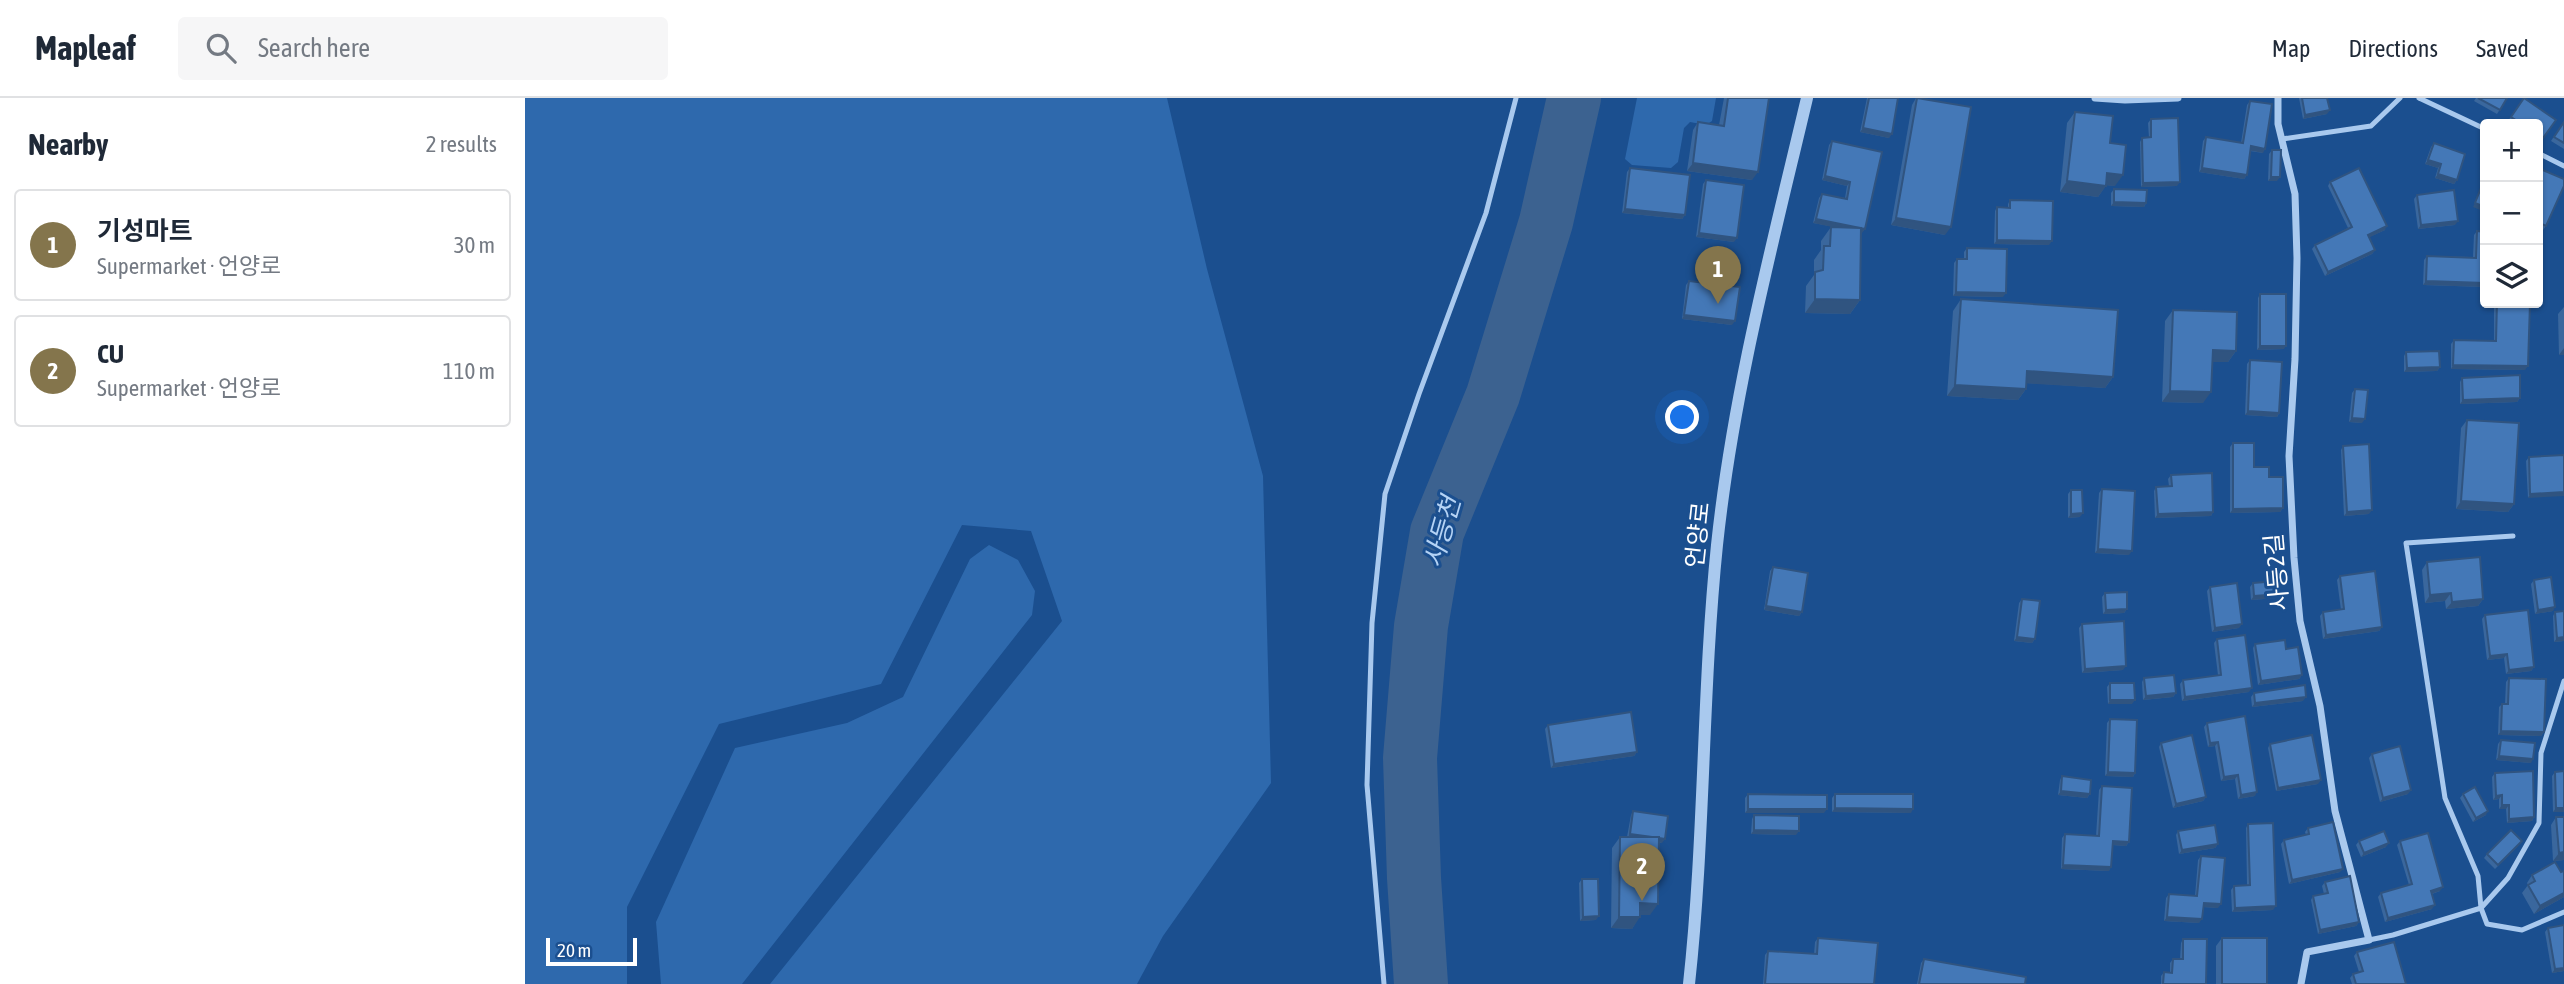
<!DOCTYPE html>
<meta charset="utf-8">
<style>
body{margin:0;font-family:"Asap Condensed","Noto Sans KR",sans-serif;background:#f6f6f7;color:#1f2937}
.controls{position:absolute;right:21px;top:21px;display:grid;overflow:hidden;border-radius:7px;box-shadow:0 2px 5px #0004}
.controls button{width:63px;height:63px;display:grid;place-items:center;padding:0;border:0;border-bottom:2px solid #e0e1e3;background:#fff;color:#1f2937;font:35px sans-serif}
.scale{position:absolute;left:21px;bottom:18px;width:91px;box-sizing:border-box;padding-left:7px;border:4px solid #fff;border-top:0;font-size:19px;line-height:24px;white-space:nowrap;color:#fff;-webkit-text-stroke:5px #1b4f8f;paint-order:stroke}
.you{position:absolute;left:1158px;top:320px;width:24px;height:24px;margin:-18px;border:5px solid #fff;border-radius:50%;background:#1a73e8;box-shadow:0 0 0 10px #1a73e833}
.badge{display:grid;place-items:center;width:46px;height:46px;border-radius:50%;background:#84754c;color:#fff;font-size:23px;font-weight:700}
.pin{position:absolute;translate:-50% -58px;filter:drop-shadow(0 2px 4px #0008)}
.pin::after{content:'';position:absolute;top:37px;width:24px;height:21px;background:inherit;clip-path:polygon(0 0,100% 0,50% 100%)}
.list{margin:0;padding:0;list-style:none}
h2{display:flex;justify-content:space-between;align-items:center;height:91px;margin:0;padding:0 28px;font-size:30px}
h2 small{font-size:23px;font-weight:400;color:#747a83}
.list li{display:grid;grid-template-columns:46px 1fr auto;gap:21px;align-items:center;box-sizing:border-box;height:112px;margin:0 14px 14px;padding:0 14px;border:2px solid #e0e1e3;border-radius:7px}
.list b{display:block;font-size:26px;white-space:nowrap}
.list p{margin:0;font-size:23px;white-space:nowrap;color:#747a83}
.list em{font-size:23px;font-style:normal;color:#747a83}
.icon{flex:none;width:38px;height:38px;fill:none;stroke:currentColor;stroke-width:2;stroke-linecap:round;stroke-linejoin:round}
.map{position:relative;flex:none;width:2039px;height:886px;overflow:hidden}
header{display:flex;align-items:center;gap:42px;box-sizing:border-box;height:98px;padding:0 35px;background:#fff;border-bottom:2px solid #e0e1e3}
header strong{font-size:33px}
nav{display:flex;gap:38px;margin-inline-start:auto;font-size:24px}
.search{width:490px;height:63px;background:#f6f6f7;display:flex;align-items:center;gap:18px;box-sizing:border-box;padding:0 24px;border-radius:7px;color:#747a83;font-size:26px}
main{display:flex}
aside{flex:1;background:#fff}
.map>svg:first-child{display:block}
.green{fill:#2e69ad}
.lines{fill:none;stroke-linecap:round;stroke-linejoin:round}
.river{stroke:#3c6290;stroke-width:54}
.service{stroke:#a9c9ee;stroke-width:5}
.minor{stroke:#a9c9ee;stroke-width:7}
.tertiary{stroke:#a9c9ee;stroke-width:12}
.wall{fill:#3a679d}
.shaded-wall{fill:#305480}
.building{fill:#4478b7;stroke:#305480;stroke-width:2}
.labels{text-anchor:middle;stroke-width:6;stroke-linejoin:round;paint-order:stroke}
.street-label{font-size:24px;fill:#fff;stroke:#1b4f8f}
.water-label{font-size:26px;font-style:italic;fill:#b5d3f5;stroke:#1b4f8f}
</style>
<header>
<strong>Mapleaf</strong>
<div class="search"><svg class="icon" aria-label="search" viewBox="0 0 24 24"><circle cx="10" cy="10" r="6"/><path d="M15 15l6 6"/></svg>Search here</div>
<nav><a>Map</a><a>Directions</a><a>Saved</a></nav>
</header>
<main>
<aside>
<h2>Nearby<small>2 results</small></h2>
<ul class="list">
<li><span class="badge">1</span><div><b>기성마트</b><p>Supermarket · 언양로</p></div><em>30 m</em></li>
<li><span class="badge">2</span><div><b>CU</b><p>Supermarket · 언양로</p></div><em>110 m</em></li>
</ul>
</aside>
<div class="map">
<svg width="2039" height="886" viewBox="0 0 2039 886">
<rect width="100%" height="100%" fill="#1b4f8f"/>
<g class="green">
<polygon points="0,0 642,0 682,171 738,378 746,685 638,838 612,886 245,886 537,523 506,433 437,427 356,586 194,626 102,809 102,886 0,886"/>
<polygon points="1112,0 1191,0 1187,23 1181,27 1165,24 1159,30 1153,64 1146,70 1107,67 1100,61"/>
<polygon points="464,447 493,462 510,493 507,517 217,886 136,886 131,824 210,650 322,625 378,599 445,461"/>
</g>
<g class="lines">
<polyline class="river" points="896,886 889,780 885,660 896,528 912,434 968,297 1021,124 1049,0"/>
<g class="service">
<polyline points="1894,0 1960,31"/>
<polyline points="1757,41 1846,28 1875,0"/>
<polyline points="2013,55 2039,68"/>
<polyline points="1988,438 1881,445 1920,700 1953,778 1956,810 1962,826 1997,832 2039,814"/>
<polyline points="1844,842 1868,837 1956,810 1983,780 2014,725 2016,655 2039,583"/>
<polyline points="859,886 842,687 847,525 860,396 894,296 961,115 991,0"/>
</g>
<g class="minor">
<polyline points="1570,0 1600,2 1653,0"/>
<polyline points="1753,0 1753,26 1770,96 1772,160 1770,261 1764,358 1769,460 1775,523 1795,608 1810,713 1844,842 1782,854 1776,886"/>
</g>
<path class="tertiary" d="M 1164,886 C 1180,740 1177,593 1192,447 C 1208,295 1247,148 1282,0"/>
</g>
<g class="wall">
<polygon points="1199,0 1244,0 1227,82 1162,73 1168,32 1173,24 1194,27"/>
<polygon points="1342,0 1373,0 1364,40 1335,34"/>
<polygon points="1391,0 1420,137 1366,127 1387,7"/>
<polygon points="1774,0 1802,0 1802,16 1778,21"/>
<polygon points="1951,0 1982,0 1972,16 1949,3"/>
<polygon points="1999,0 2031,22 2016,44 2013,42 2013,26 1989,26 1983,23"/>
<polygon points="1725,3 1738,55 1725,53 1722,77 1719,81 1674,74 1678,43 1681,39 1716,45 1722,7"/>
<polygon points="1550,14 1585,45 1590,88 1581,87 1573,99 1535,94 1542,25"/>
<polygon points="1626,21 1652,88 1616,89 1615,44 1617,40 1624,40 1623,25"/>
<polygon points="2039,23 2039,51 2026,43"/>
<polygon points="1307,43 1357,54 1340,131 1336,135 1335,202 1325,216 1280,215 1281,188 1289,177 1289,162 1296,152 1296,143 1306,129 1310,129 1288,125 1294,100 1297,96 1320,100 1322,88 1297,82 1304,47"/>
<polygon points="1909,45 1932,82 1929,86 1910,80 1913,70 1900,66 1906,49"/>
<polygon points="1747,52 1752,83 1743,83 1744,56"/>
<polygon points="1105,70 1160,117 1157,121 1097,115 1102,74"/>
<polygon points="2013,70 2021,128 2018,132 2013,130"/>
<polygon points="1181,82 1209,144 1171,139 1178,86"/>
<polygon points="1805,84 1860,132 1844,139 1850,152 1847,156 1800,178 1787,151 1790,147 1823,130 1803,88"/>
<polygon points="1589,91 1621,105 1619,109 1586,108 1586,95"/>
<polygon points="1892,97 1930,127 1893,131 1889,101"/>
<polygon points="1485,102 1524,147 1469,146 1470,113 1472,109 1483,110 1483,106"/>
<polygon points="1952,133 1960,189 1898,187 1899,162 1902,158 1948,159 1949,137"/>
<polygon points="1442,150 1478,199 1428,198 1429,165 1432,161 1439,161 1439,154"/>
<polygon points="1164,183 1207,227 1157,221 1161,187"/>
<polygon points="1735,196 1759,251 1732,252 1733,200"/>
<polygon points="1436,201 1588,279 1580,290 1502,285 1501,291 1493,302 1422,298 1428,213"/>
<polygon points="1969,205 2005,205 2000,272 1926,271 1926,246 1929,242 1969,243"/>
<polygon points="2039,209 2039,257 2034,257 2033,216"/>
<polygon points="1648,212 1711,253 1703,264 1687,264 1678,305 1637,304 1640,223"/>
<polygon points="1881,254 1915,269 1912,273 1879,274 1879,258"/>
<polygon points="1725,262 1754,315 1752,319 1720,317 1722,266"/>
<polygon points="1937,280 1995,300 1992,304 1935,306 1935,284"/>
<polygon points="1830,291 1837,325 1824,324 1827,295"/>
<polygon points="1942,322 1989,406 1983,414 1931,411 1936,330"/>
<polygon points="1708,345 1729,369 1744,379 1758,410 1755,414 1705,415 1705,349"/>
<polygon points="1818,348 1844,416 1819,418 1816,352"/>
<polygon points="2039,357 2003,400 2001,363 2004,359"/>
<polygon points="1646,377 1688,414 1686,418 1630,420 1629,393 1631,389 1644,388 1643,381"/>
<polygon points="1577,391 1604,457 1570,455 1574,395"/>
<polygon points="1546,392 1555,419 1543,420 1543,396"/>
<polygon points="1902,464 1958,501 1953,508 1921,511 1920,503 1900,505 1897,472"/>
<polygon points="1248,469 1277,514 1274,518 1239,512 1245,473"/>
<polygon points="1815,478 1857,529 1854,533 1798,541 1795,518 1798,514 1816,512 1812,482"/>
<polygon points="2009,482 2028,513 2010,516 2006,486"/>
<polygon points="1728,485 1754,496 1752,500 1726,502 1725,489"/>
<polygon points="1685,489 1714,530 1687,534 1682,493"/>
<polygon points="1580,495 1602,511 1599,515 1578,516 1577,499"/>
<polygon points="1497,501 1510,541 1507,545 1489,543 1494,505"/>
<polygon points="2030,514 2039,543 2029,544 2028,518"/>
<polygon points="1960,517 2009,569 2006,573 1981,576 1979,560 1962,562 1957,521"/>
<polygon points="1557,526 1598,572 1557,575 1554,530"/>
<polygon points="1692,541 1724,594 1657,603 1655,586 1658,582 1693,577 1689,545"/>
<polygon points="1730,546 1761,551 1777,577 1774,581 1733,587 1728,550"/>
<polygon points="1619,580 1651,595 1648,599 1618,602 1617,584"/>
<polygon points="1984,580 2019,634 2016,638 1973,637 1974,609 1977,606 1980,606 1981,584"/>
<polygon points="1585,585 1607,606 1583,606 1582,589"/>
<polygon points="1729,595 1778,603 1727,609 1726,599"/>
<polygon points="1585,621 1610,675 1608,679 1580,678 1582,625"/>
<polygon points="1682,625 1730,698 1713,701 1710,681 1696,683 1690,648 1683,649 1679,629"/>
<polygon points="1023,627 1112,654 1109,658 1026,670 1020,631"/>
<polygon points="1976,642 2006,665 1971,662 1973,646"/>
<polygon points="1636,645 1681,699 1678,703 1648,710 1634,649"/>
<polygon points="1745,646 1793,686 1751,693 1743,650"/>
<polygon points="1847,656 1883,696 1855,704 1844,660"/>
<polygon points="2039,673 2039,714 2028,714 2027,678 2030,674"/>
<polygon points="1970,675 2009,719 2007,723 1982,725 1981,711 1974,711 1974,701 1968,702 1967,679"/>
<polygon points="1537,678 1565,696 1562,700 1533,697 1535,682"/>
<polygon points="1577,688 1604,744 1601,748 1588,747 1584,773 1536,771 1537,740 1540,736 1571,738 1574,692"/>
<polygon points="1223,696 1299,715 1220,715 1220,700"/>
<polygon points="1310,696 1386,715 1307,714 1307,700"/>
<polygon points="1938,696 1961,717 1948,724 1935,700"/>
<polygon points="1108,713 1137,745 1134,745 1125,817 1115,817 1107,831 1086,830 1087,750 1095,739 1102,739 1106,717"/>
<polygon points="1229,717 1271,737 1226,736 1227,721"/>
<polygon points="2031,719 2039,762 2028,763 2026,727"/>
<polygon points="1723,726 1748,812 1707,814 1706,792 1709,788 1722,787 1721,730"/>
<polygon points="1783,730 1815,774 1764,786 1756,746 1759,742 1781,737 1780,734"/>
<polygon points="1653,733 1693,746 1690,750 1654,756 1651,737"/>
<polygon points="1834,743 1861,749 1836,759 1831,747"/>
<polygon points="1875,743 1915,793 1907,796 1907,811 1860,824 1853,799 1856,795 1884,787 1872,747"/>
<polygon points="1994,747 1970,771 1959,760 1962,756"/>
<polygon points="1676,758 1693,810 1678,809 1674,825 1639,823 1641,800 1644,796 1670,798 1673,762"/>
<polygon points="2039,773 2039,799 2009,816 1997,795 2003,787 2002,785 2007,777 2036,774"/>
<polygon points="1057,781 1071,822 1055,823 1054,785"/>
<polygon points="1800,784 1834,824 1831,828 1793,836 1786,802 1788,798 1799,796 1797,788"/>
<polygon points="2023,830 2039,873 2027,875 2020,834"/>
<polygon points="1293,840 1349,886 1238,886 1240,857 1243,853 1289,856 1290,844"/>
<polygon points="1697,840 1742,886 1691,886 1691,848"/>
<polygon points="1658,841 1681,886 1636,886 1636,878 1639,874 1645,875 1645,865 1648,861 1655,861 1656,845"/>
<polygon points="1832,854 1881,886 1827,886 1825,880 1828,876 1834,874 1829,858"/>
<polygon points="1399,861 1500,886 1392,886 1396,865"/>
</g>
<g class="shaded-wall">
<polygon points="1805,12 1802,16 1778,21 1780,17"/>
<polygon points="1338,30 1367,36 1364,40 1335,34"/>
<polygon points="1726,48 1740,51 1738,55 1723,52"/>
<polygon points="1903,62 1916,66 1913,70 1900,66"/>
<polygon points="1168,65 1233,74 1227,82 1162,73"/>
<polygon points="1677,70 1722,77 1719,81 1674,74"/>
<polygon points="1582,75 1598,77 1590,88 1574,87"/>
<polygon points="1913,76 1932,82 1929,86 1910,80"/>
<polygon points="1300,78 1325,84 1322,88 1297,82"/>
<polygon points="1746,79 1755,79 1752,83 1743,83"/>
<polygon points="1542,83 1581,88 1573,99 1535,94"/>
<polygon points="1655,84 1652,88 1616,89 1618,85"/>
<polygon points="1589,104 1621,105 1619,109 1586,108"/>
<polygon points="1950,105 1960,109 1960,114 1948,109"/>
<polygon points="1100,111 1160,117 1157,121 1097,115"/>
<polygon points="1371,120 1426,129 1420,137 1366,127"/>
<polygon points="1291,121 1340,131 1337,135 1288,125"/>
<polygon points="1933,123 1930,127 1893,131 1896,127"/>
<polygon points="1862,128 1860,132 1841,141 1843,137"/>
<polygon points="1174,135 1212,140 1209,144 1171,139"/>
<polygon points="1472,142 1527,143 1524,147 1469,146"/>
<polygon points="1850,152 1847,156 1800,178 1803,174"/>
<polygon points="1901,183 1960,185 1960,189 1898,187"/>
<polygon points="1431,194 1481,195 1478,199 1428,198"/>
<polygon points="1290,201 1335,202 1325,216 1280,215"/>
<polygon points="1159,217 1210,223 1207,227 1157,221"/>
<polygon points="1735,248 1761,248 1759,251 1732,252"/>
<polygon points="2039,250 2039,257 2034,257"/>
<polygon points="1688,252 1711,253 1703,264 1680,264"/>
<polygon points="1928,267 2003,268 2000,272 1926,271"/>
<polygon points="1915,269 1912,273 1879,274 1882,270"/>
<polygon points="1502,273 1588,279 1580,290 1494,285"/>
<polygon points="1430,287 1501,291 1493,302 1422,298"/>
<polygon points="1645,293 1686,294 1678,305 1637,304"/>
<polygon points="1995,300 1992,304 1935,306 1938,302"/>
<polygon points="1723,313 1754,315 1752,319 1720,317"/>
<polygon points="1827,320 1840,321 1837,325 1824,324"/>
<polygon points="2039,394 2039,398 2003,400 2005,396"/>
<polygon points="1936,403 1989,406 1983,414 1931,411"/>
<polygon points="1758,410 1755,414 1705,415 1708,411"/>
<polygon points="1847,412 1844,416 1819,418 1822,414"/>
<polygon points="1688,414 1686,418 1630,420 1633,416"/>
<polygon points="1558,415 1555,419 1543,420 1546,416"/>
<polygon points="1573,451 1607,453 1604,457 1570,455"/>
<polygon points="1926,495 1920,503 1900,505 1905,497"/>
<polygon points="1754,496 1752,500 1726,502 1729,498"/>
<polygon points="1958,501 1953,508 1921,511 1927,504"/>
<polygon points="1241,508 1277,514 1274,518 1239,512"/>
<polygon points="2030,509 2028,513 2010,516 2013,512"/>
<polygon points="1602,511 1599,515 1578,516 1581,512"/>
<polygon points="1717,526 1714,530 1687,534 1690,530"/>
<polygon points="1857,529 1854,533 1798,541 1801,537"/>
<polygon points="1492,539 1510,541 1507,545 1489,543"/>
<polygon points="2039,539 2039,543 2029,544 2032,540"/>
<polygon points="1982,556 1979,560 1962,562 1965,558"/>
<polygon points="1601,568 1598,572 1557,575 1560,571"/>
<polygon points="2009,569 2006,573 1981,576 1984,572"/>
<polygon points="1777,577 1774,581 1733,587 1736,583"/>
<polygon points="1727,590 1724,594 1657,603 1660,599"/>
<polygon points="1651,595 1648,599 1618,602 1621,598"/>
<polygon points="1781,599 1778,603 1727,609 1730,605"/>
<polygon points="1585,602 1610,602 1607,606 1583,606"/>
<polygon points="1976,633 2019,634 2016,638 1973,637"/>
<polygon points="1693,644 1690,648 1683,649 1685,645"/>
<polygon points="1112,654 1109,658 1026,670 1029,666"/>
<polygon points="1974,658 2008,661 2006,665 1971,662"/>
<polygon points="1583,674 1610,675 1608,679 1580,678"/>
<polygon points="1713,677 1710,681 1696,683 1699,679"/>
<polygon points="1796,682 1793,686 1751,693 1753,690"/>
<polygon points="1886,692 1883,696 1855,704 1858,700"/>
<polygon points="1536,693 1565,696 1562,700 1533,697"/>
<polygon points="1732,694 1730,698 1713,701 1716,697"/>
<polygon points="1977,697 1974,701 1968,702 1971,698"/>
<polygon points="1681,699 1678,703 1648,710 1651,706"/>
<polygon points="1977,707 1984,707 1981,711 1974,711"/>
<polygon points="1310,710 1388,711 1386,715 1307,714"/>
<polygon points="2031,710 2039,710 2039,714 2028,714"/>
<polygon points="1223,711 1302,711 1299,715 1220,715"/>
<polygon points="1963,713 1961,717 1948,724 1951,720"/>
<polygon points="2009,719 2007,723 1982,725 1984,721"/>
<polygon points="1229,732 1274,733 1271,737 1226,736"/>
<polygon points="1105,736 1140,741 1137,745 1102,740"/>
<polygon points="1588,743 1604,744 1601,748 1585,747"/>
<polygon points="1864,745 1861,749 1836,759 1839,755"/>
<polygon points="1693,746 1690,750 1654,756 1657,752"/>
<polygon points="2039,754 2039,762 2028,763 2034,755"/>
<polygon points="1538,767 1586,769 1584,773 1536,771"/>
<polygon points="1818,771 1815,774 1764,786 1767,782"/>
<polygon points="1918,789 1915,793 1903,797 1906,793"/>
<polygon points="2039,795 2039,799 2009,816 2015,808"/>
<polygon points="1115,805 1133,806 1125,817 1107,817"/>
<polygon points="1679,805 1696,806 1693,810 1676,809"/>
<polygon points="1910,807 1907,811 1860,824 1863,820"/>
<polygon points="1751,808 1748,812 1707,814 1710,810"/>
<polygon points="1074,818 1071,822 1055,823 1058,819"/>
<polygon points="1094,819 1115,819 1107,831 1086,830"/>
<polygon points="1642,819 1677,821 1674,825 1639,823"/>
<polygon points="1834,824 1831,828 1793,836 1795,832"/>
<polygon points="2039,870 2039,873 2027,875 2030,871"/>
</g>
<g class="building">
<polygon points="1203,0 1244,0 1233,74 1168,65 1173,24 1199,28"/>
<polygon points="1344,0 1373,0 1367,36 1338,30"/>
<polygon points="1392,0 1446,9 1426,129 1371,120"/>
<polygon points="1777,0 1802,0 1805,12 1780,17"/>
<polygon points="1953,0 1982,0 1975,12"/>
<polygon points="1999,0 2031,22 2018,40 2013,36 2013,26 1997,26 1986,19"/>
<polygon points="1725,3 1747,6 1740,51 1726,48 1722,77 1677,70 1681,39 1718,45"/>
<polygon points="1550,14 1588,18 1585,45 1601,47 1598,77 1582,75 1581,88 1542,83"/>
<polygon points="1653,20 1655,84 1618,85 1617,40 1626,39 1626,21"/>
<polygon points="2039,24 2039,45 2029,39"/>
<polygon points="1307,43 1357,54 1340,131 1291,121 1297,96 1322,101 1325,84 1300,78"/>
<polygon points="1909,45 1940,56 1932,82 1913,76 1916,66 1903,62"/>
<polygon points="1747,52 1756,52 1755,79 1746,79"/>
<polygon points="1105,70 1165,77 1160,117 1100,111"/>
<polygon points="1834,70 1862,128 1843,137 1850,152 1803,174 1790,147 1827,129 1805,84"/>
<polygon points="2013,70 2039,81 2039,88 2021,128 2013,124"/>
<polygon points="1181,82 1219,87 1212,140 1174,135"/>
<polygon points="1956,90 1960,92 1960,109 1950,105"/>
<polygon points="1589,91 1622,92 1621,105 1589,104"/>
<polygon points="1929,92 1933,123 1896,127 1892,97"/>
<polygon points="1485,102 1528,103 1527,143 1472,142 1472,109 1485,110"/>
<polygon points="1306,129 1336,130 1335,202 1290,201 1290,174 1298,172 1299,148 1305,148"/>
<polygon points="1952,133 1960,134 1960,185 1901,183 1902,158 1951,160"/>
<polygon points="1442,150 1482,151 1481,195 1431,194 1432,161 1442,161"/>
<polygon points="1164,183 1215,189 1210,223 1159,217"/>
<rect x="1735" y="196" width="26" height="52"/>
<polygon points="1436,201 1593,212 1588,279 1502,273 1501,291 1430,287"/>
<polygon points="1972,205 2005,205 2003,268 1928,267 1929,242 1971,243"/>
<polygon points="1648,212 1712,214 1711,253 1688,252 1686,294 1645,293"/>
<polygon points="1914,253 1915,269 1882,270 1881,254"/>
<polygon points="1725,262 1757,264 1754,315 1723,313"/>
<polygon points="1995,277 1995,300 1938,302 1937,280"/>
<polygon points="1830,291 1843,292 1840,321 1827,320"/>
<polygon points="1942,322 1994,325 1989,406 1936,403"/>
<polygon points="1708,345 1729,345 1729,369 1744,369 1744,379 1758,379 1758,410 1708,411"/>
<polygon points="1844,346 1847,412 1822,414 1818,348"/>
<polygon points="2039,357 2039,394 2005,396 2004,359"/>
<polygon points="1687,375 1688,414 1633,416 1631,389 1647,388 1646,377"/>
<polygon points="1577,391 1610,393 1607,453 1573,451"/>
<polygon points="1546,392 1557,392 1558,415 1546,416"/>
<polygon points="1955,459 1958,501 1927,504 1926,495 1905,497 1902,464"/>
<polygon points="1248,469 1283,475 1277,514 1241,508"/>
<polygon points="1850,473 1857,529 1801,537 1798,514 1819,511 1815,478"/>
<polygon points="2026,479 2030,509 2013,512 2009,482"/>
<polygon points="1753,483 1754,496 1729,498 1728,485"/>
<polygon points="1712,485 1717,526 1690,530 1685,489"/>
<polygon points="1602,494 1602,511 1581,512 1580,495"/>
<polygon points="1497,501 1515,503 1510,541 1492,539"/>
<polygon points="2003,512 2009,569 1984,572 1982,556 1965,558 1960,517"/>
<polygon points="2039,513 2039,539 2032,540 2030,514"/>
<polygon points="1599,523 1601,568 1560,571 1557,526"/>
<polygon points="1720,537 1727,590 1660,599 1658,582 1696,577 1692,541"/>
<polygon points="1760,542 1761,551 1773,549 1777,577 1736,583 1730,546"/>
<polygon points="1649,577 1651,595 1621,598 1619,580"/>
<polygon points="1984,580 2021,581 2019,634 1976,633 1977,606 1983,606"/>
<polygon points="1585,585 1609,585 1610,602 1585,602"/>
<polygon points="1780,587 1781,599 1730,605 1729,595"/>
<polygon points="1106,614 1112,654 1029,666 1023,627"/>
<polygon points="1720,618 1732,694 1716,697 1713,677 1699,679 1693,644 1685,645 1682,625"/>
<polygon points="1585,621 1612,622 1610,675 1583,674"/>
<polygon points="1667,637 1681,699 1651,706 1636,645"/>
<polygon points="1787,637 1796,682 1753,690 1745,646"/>
<polygon points="1976,642 2010,645 2008,661 1974,658"/>
<polygon points="1875,648 1886,692 1858,700 1847,656"/>
<polygon points="2008,673 2009,719 1984,721 1984,707 1977,707 1977,697 1971,698 1970,675"/>
<polygon points="2039,673 2039,710 2031,710 2030,674"/>
<polygon points="1537,678 1566,682 1565,696 1536,693"/>
<polygon points="1577,688 1607,690 1604,744 1588,743 1586,769 1538,767 1540,736 1574,738"/>
<polygon points="1950,689 1963,713 1951,720 1938,696"/>
<polygon points="1223,696 1302,697 1302,711 1223,711"/>
<polygon points="1310,696 1388,696 1388,711 1310,710"/>
<polygon points="1108,713 1143,718 1140,741 1134,740 1134,739 1127,739 1105,736"/>
<polygon points="1229,717 1274,718 1274,733 1229,732"/>
<polygon points="2031,719 2039,719 2039,754 2034,755"/>
<polygon points="1808,724 1818,771 1767,782 1759,742 1784,736 1783,730"/>
<polygon points="1748,725 1751,808 1710,810 1709,788 1725,787 1723,726"/>
<polygon points="1690,727 1693,746 1657,752 1653,733"/>
<polygon points="1986,732 1997,743 1973,767 1962,756"/>
<polygon points="1859,733 1864,745 1839,755 1834,743"/>
<polygon points="1903,735 1918,789 1906,793 1910,807 1863,820 1856,795 1887,786 1875,743"/>
<polygon points="1095,739 1134,739 1133,806 1115,805 1115,819 1094,819"/>
<polygon points="1676,758 1700,760 1696,806 1679,805 1677,821 1642,819 1644,796 1672,798"/>
<polygon points="2030,764 2036,774 2039,773 2039,795 2015,808 2003,787 2010,783 2007,777"/>
<polygon points="1825,778 1834,824 1795,832 1788,798 1803,795 1800,784"/>
<polygon points="1057,781 1073,781 1074,818 1058,819"/>
<polygon points="2039,827 2039,870 2030,871 2023,830"/>
<polygon points="1293,840 1353,845 1349,886 1240,886 1243,853 1292,856"/>
<rect x="1697" y="840" width="45" height="46"/>
<polygon points="1658,841 1682,841 1681,886 1638,886 1639,874 1647,875 1648,861 1658,861"/>
<polygon points="1869,844 1881,886 1831,886 1828,876 1838,873 1832,854"/>
<polygon points="1399,861 1501,879 1500,886 1394,886"/>
</g>
<g class="labels">
<g class="street-label">
<text transform="translate(1173 437) rotate(-84)" y="8">언양로</text>
<text transform="translate(1752 474) rotate(-95)" y="8">사등2길</text>
</g>
<g class="water-label">
<text transform="translate(917 434) rotate(-74)" y="9">사등천</text>
</g>
</g>
</svg>
<div class="controls">
<button>+</button>
<button>−</button>
<button><svg class="icon" aria-label="layers" viewBox="0 0 24 24"><path d="M12 4l9 5-9 5-9-5zM3 14l9 5 9-5"/></svg></button>
</div>
<div class="scale">20 m</div>
<div class="you"></div>
<div class="pin badge" style="left:1193px;top:206px">1</div>
<div class="pin badge" style="left:1117px;top:803px">2</div>
</div>
</main>
